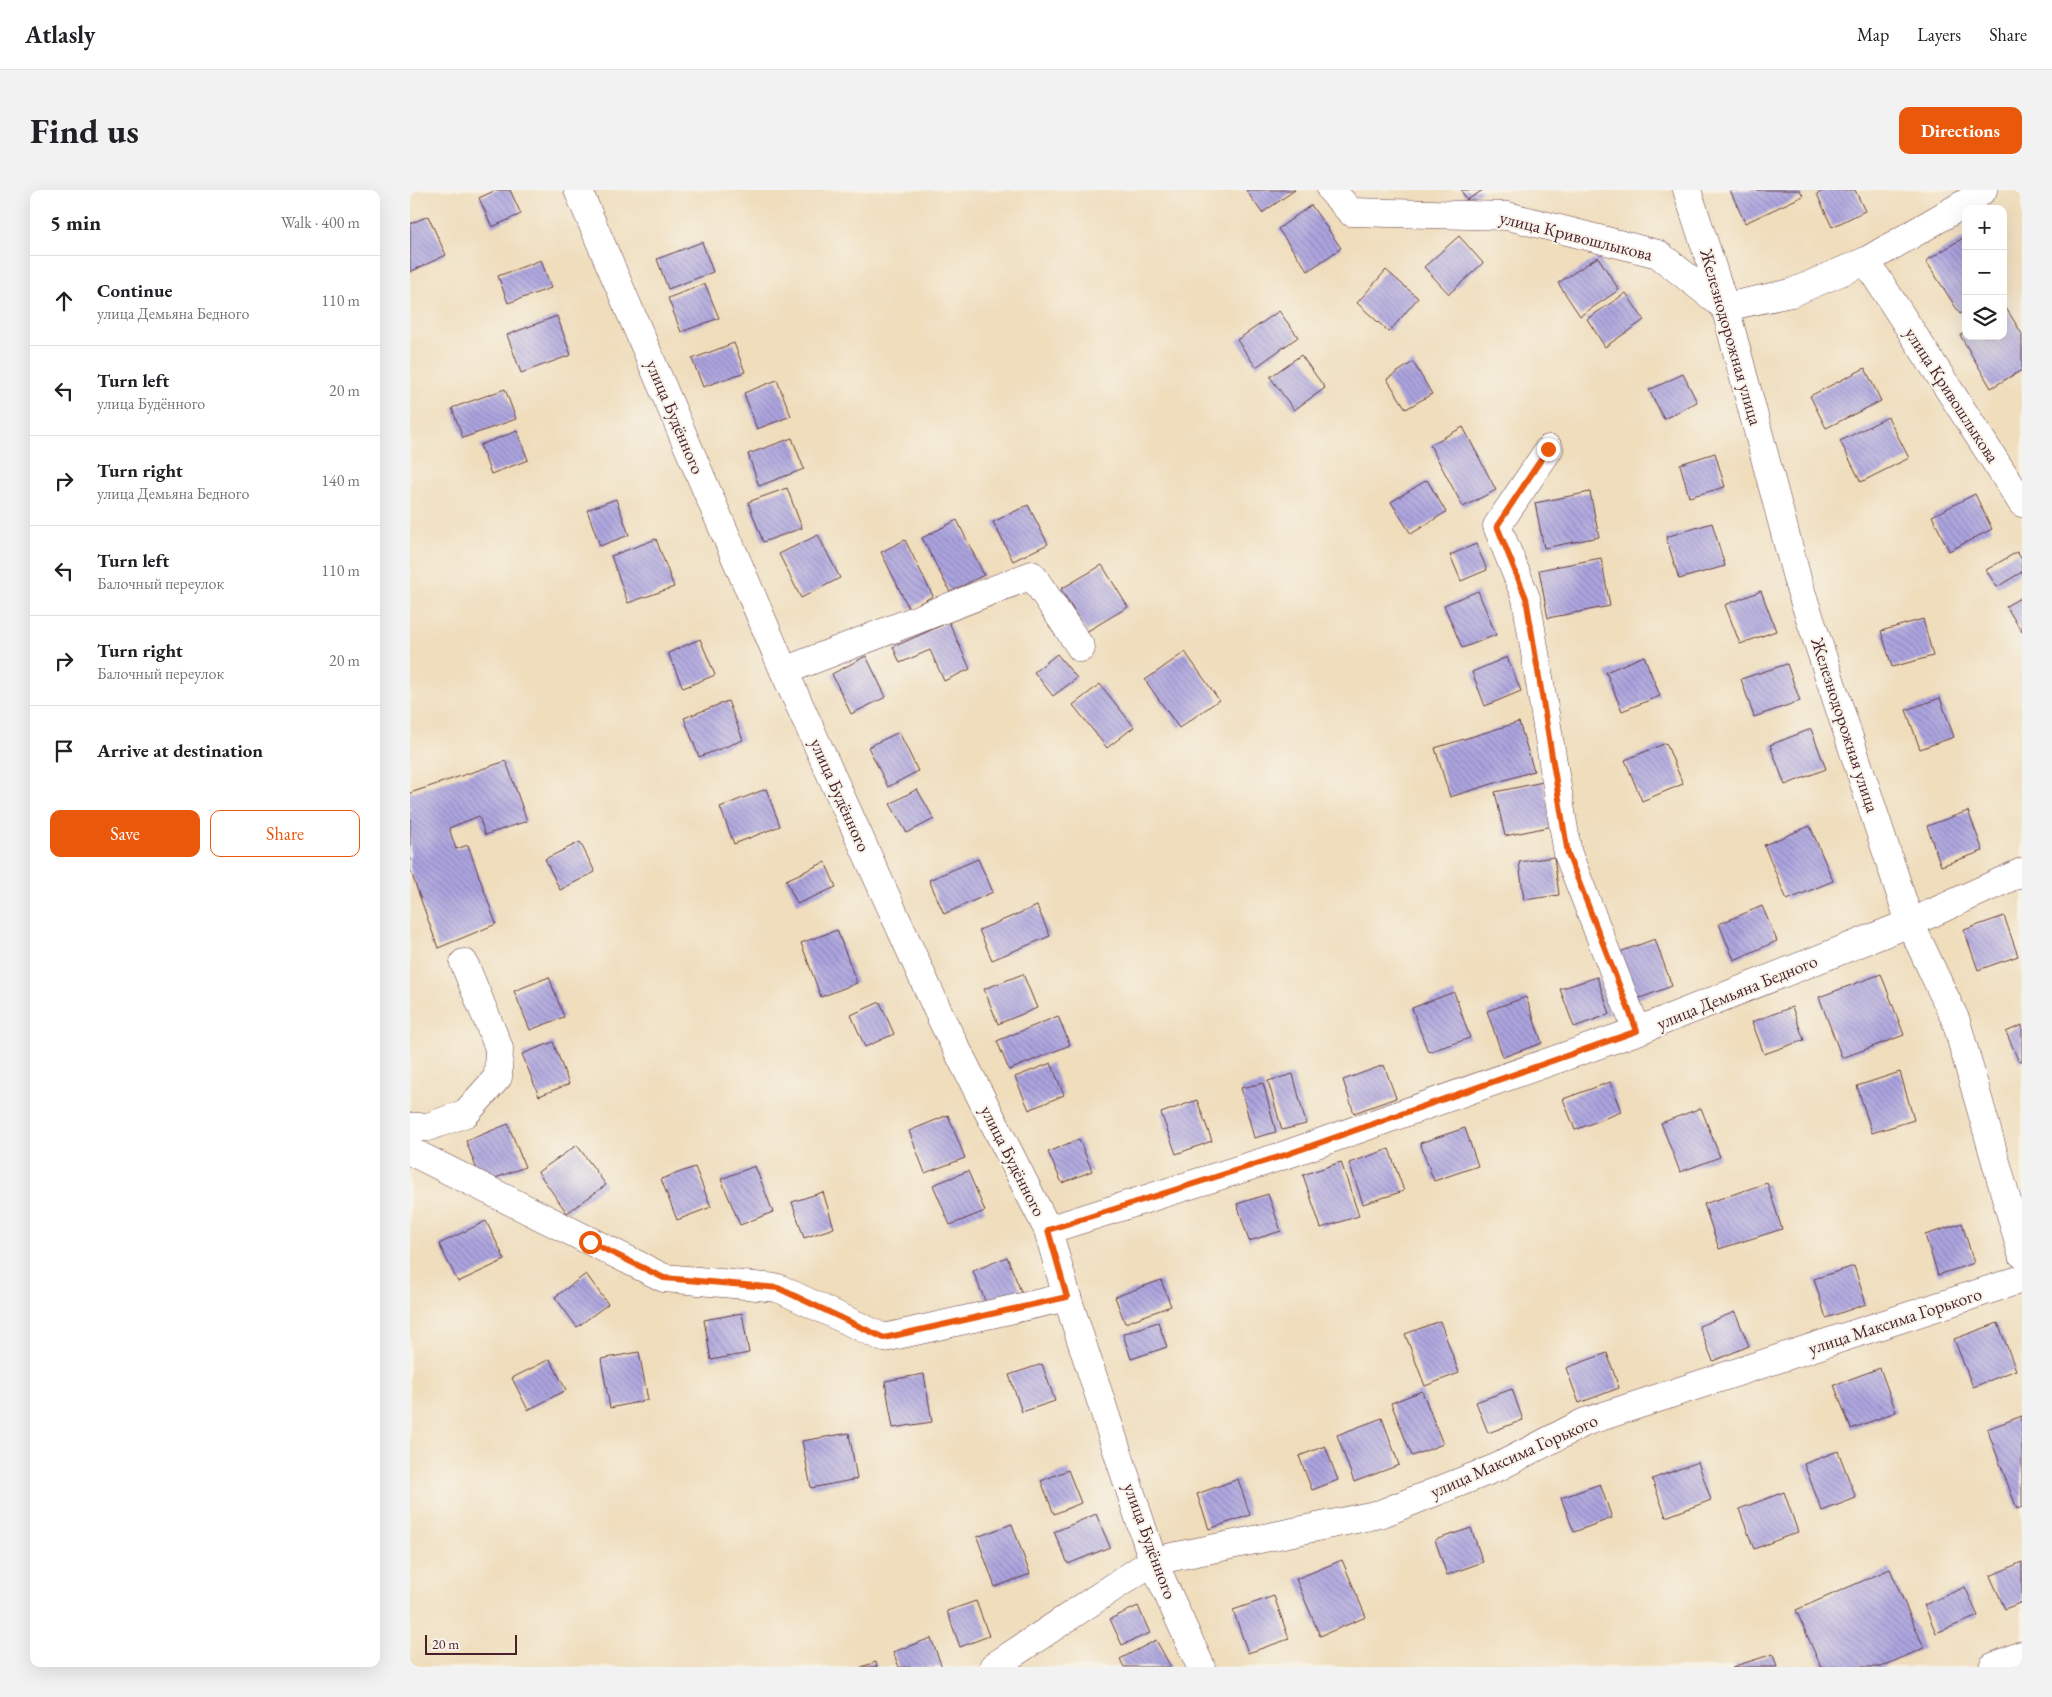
<!DOCTYPE html>
<meta charset="utf-8">
<style>
body{margin:0;font-family:"EB Garamond",serif;background:#f2f2f2;color:#202124}
.controls{position:absolute;right:15px;top:15px;display:grid;overflow:hidden;border-radius:10px;box-shadow:0 5px 20px #0002}
.controls button{width:45px;height:45px;display:grid;place-items:center;padding:0;border:0;border-bottom:1px solid #e0e0e0;background:#fff;color:#202124;font:25px sans-serif}
.scale{position:absolute;left:15px;bottom:12px;width:92px;box-sizing:border-box;padding-left:5px;border:2px solid #4a1f2b;border-top:0;font-size:14px;line-height:18px;white-space:nowrap;color:#4a1f2b;-webkit-text-stroke:4px #f7f3e8;paint-order:stroke}
.stop{position:absolute;width:15px;height:15px;margin:-11px;border:4px solid #ea580c;border-radius:50%;background:#fff}
.stop.end{background:#ea580c;border-color:#fff;box-shadow:0 1px 5px #0008}
.list{margin:0;padding:0;list-style:none}
h2{display:flex;justify-content:space-between;align-items:center;height:65px;margin:0;padding:0 20px;font-size:21px}
h2 small{font-size:16px;font-weight:400;color:#757577}
.list li{display:grid;grid-template-columns:32px 1fr auto;gap:15px;align-items:center;box-sizing:border-box;height:90px;padding:0 20px;border-top:1px solid #e0e0e0}
.list b{display:block;font-size:19px;white-space:nowrap}
.list p{margin:0;font-size:16px;white-space:nowrap;color:#757577}
.list em{font-size:16px;font-style:normal;color:#757577}
.actions{display:flex;gap:10px;padding:15px 20px}
.actions a{flex:1;padding:11px 0;border:1px solid #ea580c;border-radius:10px;text-align:center;font-size:18px;color:#ea580c}
.actions .main{background:#ea580c;color:#fff}
.icon{flex:none;width:28px;height:28px;fill:none;stroke:currentColor;stroke-width:2;stroke-linecap:round;stroke-linejoin:round}
.map{position:relative;flex:none;width:1612px;height:1477px;overflow:hidden;border-radius:10px}
header{display:flex;align-items:center;gap:30px;box-sizing:border-box;height:70px;padding:0 25px;background:#fff;border-bottom:1px solid #e0e0e0}
header strong{font-size:24px}
nav{display:flex;gap:28px;margin-inline-start:auto;font-size:18px}
.intro{display:flex;align-items:center;justify-content:space-between;box-sizing:border-box;height:120px;padding:0 30px}
h1{margin:0;font-size:35px}
.button{padding:12px 22px;border-radius:10px;background:#ea580c;color:#fff;font-size:18px;font-weight:700}
main{display:flex;gap:30px;padding:0 30px}
aside{flex:1;background:#fff;border-radius:10px;box-shadow:0 5px 20px #0002}
.map>svg:first-child{display:block}
.building{fill:url(#building-back-hatch)}
.lines{fill:none;stroke-linecap:round;stroke-linejoin:round}
.street-casing{stroke:#633c41;stroke-width:29}
.secondary-casing{stroke:#633c41;stroke-width:29}
.street{stroke:#fff;stroke-width:28}
.secondary{stroke:#fff;stroke-width:28}
.route{stroke:#ea580c;stroke-width:6}
.labels{text-anchor:middle;stroke-width:4;stroke-linejoin:round;paint-order:stroke}
.street-label{font-size:18px;fill:#4a1f2b;stroke:#f7f3e8}
</style>
<header>
<strong>Atlasly</strong>
<nav><a>Map</a><a>Layers</a><a>Share</a></nav>
</header>
<div class="intro"><h1>Find us</h1><a class="button">Directions</a></div>
<main>
<aside>
<h2>5 min<small>Walk · 400 m</small></h2>
<ul class="list">
<li><svg class="icon" aria-label="ahead" viewBox="0 0 24 24"><path d="M12 20V5M6 11l6-6 6 6"/></svg><div><b>Continue</b><p>улица Демьяна Бедного</p></div><em>110 m</em></li>
<li><svg class="icon" aria-label="left" viewBox="0 0 24 24"><path d="M17 20v-9H6M10 6l-5 5 5 5"/></svg><div><b>Turn left</b><p>улица Будённого</p></div><em>20 m</em></li>
<li><svg class="icon" aria-label="right" viewBox="0 0 24 24"><path d="M7 20v-9h11M14 6l5 5-5 5"/></svg><div><b>Turn right</b><p>улица Демьяна Бедного</p></div><em>140 m</em></li>
<li><svg class="icon" aria-label="left" viewBox="0 0 24 24"><path d="M17 20v-9H6M10 6l-5 5 5 5"/></svg><div><b>Turn left</b><p>Балочный переулок</p></div><em>110 m</em></li>
<li><svg class="icon" aria-label="right" viewBox="0 0 24 24"><path d="M7 20v-9h11M14 6l5 5-5 5"/></svg><div><b>Turn right</b><p>Балочный переулок</p></div><em>20 m</em></li>
<li><svg class="icon" aria-label="arrive" viewBox="0 0 24 24"><path d="M6 21V4h12l-3 4 3 4H6"/></svg><div><b>Arrive at destination</b></div></li>
</ul>
<div class="actions"><a class="main">Save</a><a>Share</a></div>
</aside>
<div class="map">
<svg width="1612" height="1477" viewBox="0 0 1612 1477">
<defs>
<pattern id="building-back-hatch" width="6" height="6" patternUnits="userSpaceOnUse" patternTransform="scale(1.25)"><rect width="6" height="6" fill="#aca4df"/><path d="M-1 5l2 2M0 0l6 6M5-1l2 2" fill="none" stroke="#8e85b5"/></pattern>
</defs>
<rect width="100%" height="100%" fill="#f7f3e8"/>
<filter id="ink" filterUnits="userSpaceOnUse"><feTurbulence type="fractalNoise" baseFrequency=".02" numOctaves="2"/><feDisplacementMap in="SourceGraphic" scale="10" xChannelSelector="R" yChannelSelector="G"/><feConvolveMatrix kernelMatrix="1 2 1 2 8 2 1 2 1" color-interpolation-filters="sRGB"/></filter>
<filter id="wash" filterUnits="userSpaceOnUse"><feTurbulence type="fractalNoise" baseFrequency=".0096" numOctaves="4" result="noise"/><feDisplacementMap in="SourceGraphic" scale="20" xChannelSelector="R" yChannelSelector="G"/><feGaussianBlur stdDeviation="1.12" result="paint"/><feColorMatrix in="noise" values="0 0 0 0 0 0 0 0 0 0 0 0 0 0 0 0 0 1.4 0 .05"/><feComposite in="paint" operator="in"/></filter>
<g filter="url(#wash)">
<rect width="100%" height="100%" fill="#efddbc"/>
<g id="blocks">
<g class="building">
<polygon points="86,0 100,0 111,24 82,37 69,8"/>
<polygon points="836,0 885,0 852,23"/>
<polygon points="1051,0 1073,0 1057,10"/>
<polygon points="1320,0 1390,0 1393,6 1335,33"/>
<polygon points="1415,0 1445,0 1455,21 1422,37 1407,4"/>
<polygon points="901,15 931,58 898,81 868,39"/>
<polygon points="18,26 36,65 0,82 0,34"/>
<polygon points="1049,46 1073,73 1039,104 1014,77"/>
<polygon points="1556,46 1556,120 1550,124 1516,71"/>
<polygon points="292,52 303,82 258,99 247,69"/>
<polygon points="1188,67 1209,100 1170,126 1148,93"/>
<polygon points="131,70 141,98 98,113 88,86"/>
<polygon points="976,80 1008,108 979,142 947,113"/>
<polygon points="295,94 309,128 271,142 258,108"/>
<polygon points="1216,103 1234,130 1195,157 1177,129"/>
<polygon points="1596,118 1612,144 1612,180 1581,198 1550,145 1556,142 1556,146 1593,146 1593,119"/>
<polygon points="869,121 888,147 846,177 827,150"/>
<polygon points="147,126 161,165 111,183 97,145"/>
<polygon points="324,153 335,182 293,197 282,169"/>
<polygon points="891,165 915,198 884,220 860,187"/>
<polygon points="1003,172 1022,204 996,219 977,189"/>
<polygon points="1455,178 1471,211 1416,238 1400,206"/>
<polygon points="1273,184 1287,212 1254,229 1239,200"/>
<polygon points="367,190 381,226 347,239 334,203"/>
<polygon points="95,199 106,229 53,248 42,218"/>
<polygon points="1478,227 1499,268 1451,292 1430,251"/>
<polygon points="1053,237 1086,300 1053,317 1020,255"/>
<polygon points="107,241 118,270 81,284 70,255"/>
<polygon points="382,248 394,279 349,296 338,264"/>
<polygon points="1305,263 1315,297 1279,307 1270,274"/>
<polygon points="1017,290 1036,322 1001,344 981,312"/>
<polygon points="377,298 392,338 353,352 338,312"/>
<polygon points="1180,302 1189,347 1134,358 1125,313"/>
<polygon points="1565,304 1582,339 1539,361 1522,326"/>
<polygon points="206,309 219,345 190,356 177,320"/>
<polygon points="618,315 638,354 603,371 583,332"/>
<polygon points="547,330 574,385 540,402 512,348"/>
<polygon points="1302,333 1315,376 1269,389 1256,347"/>
<polygon points="408,345 430,388 391,408 369,364"/>
<polygon points="246,349 264,397 218,413 201,366"/>
<polygon points="495,350 523,406 499,419 471,362"/>
<polygon points="1066,354 1077,380 1051,391 1040,365"/>
<polygon points="1607,362 1612,370 1612,382 1587,397 1576,380"/>
<polygon points="1191,368 1200,416 1138,428 1129,380"/>
<polygon points="692,375 718,417 676,442 651,399"/>
<polygon points="1068,401 1086,445 1052,458 1034,415"/>
<polygon points="1351,401 1366,441 1330,454 1315,415"/>
<polygon points="1612,407 1612,442 1596,416"/>
<polygon points="1513,429 1523,466 1482,477 1471,441"/>
<polygon points="539,432 560,479 534,491 520,460 490,473 483,457"/>
<polygon points="290,449 305,485 273,498 258,463"/>
<polygon points="775,462 809,510 769,538 735,490"/>
<polygon points="647,464 667,488 643,506 624,482"/>
<polygon points="456,466 476,507 441,524 422,484"/>
<polygon points="1234,466 1250,506 1212,521 1196,482"/>
<polygon points="1097,467 1111,501 1075,516 1062,482"/>
<polygon points="1377,474 1390,511 1344,527 1331,489"/>
<polygon points="690,494 724,537 697,558 663,515"/>
<polygon points="1530,508 1544,547 1510,559 1496,520"/>
<polygon points="318,511 333,550 289,567 274,528"/>
<polygon points="1109,532 1124,581 1040,607 1025,558"/>
<polygon points="1401,539 1416,579 1375,595 1360,555"/>
<polygon points="489,542 508,581 478,597 458,557"/>
<polygon points="1256,553 1273,594 1232,611 1215,570"/>
<polygon points="96,571 117,631 75,645 69,626 39,638 46,659 58,655 86,734 28,758 0,679 0,603"/>
<polygon points="1133,592 1143,636 1095,646 1085,602"/>
<polygon points="356,599 370,636 324,654 310,617"/>
<polygon points="507,599 524,629 497,643 480,614"/>
<polygon points="1558,621 1573,661 1531,676 1517,636"/>
<polygon points="1400,636 1423,691 1377,710 1354,655"/>
<polygon points="170,652 185,682 150,700 135,669"/>
<polygon points="1144,667 1149,705 1114,710 1109,672"/>
<polygon points="568,669 583,702 534,724 519,690"/>
<polygon points="415,672 426,697 387,714 376,690"/>
<polygon points="627,716 640,746 582,770 569,740"/>
<polygon points="1352,716 1367,751 1324,770 1309,734"/>
<polygon points="1594,726 1608,766 1568,780 1554,740"/>
<polygon points="427,740 447,793 411,807 391,753"/>
<polygon points="1245,749 1262,796 1222,811 1204,764"/>
<polygon points="613,784 627,818 588,834 574,799"/>
<polygon points="1471,784 1494,845 1432,868 1409,807"/>
<polygon points="139,787 154,827 120,840 104,801"/>
<polygon points="1187,787 1200,824 1164,837 1150,799"/>
<polygon points="1044,802 1060,848 1018,862 1002,818"/>
<polygon points="1116,807 1132,853 1093,867 1077,821"/>
<polygon points="470,812 484,844 455,857 441,825"/>
<polygon points="1382,817 1394,850 1354,864 1342,832"/>
<polygon points="648,826 660,855 599,880 587,851"/>
<polygon points="1612,835 1612,871 1609,872 1596,842"/>
<polygon points="143,852 159,894 129,906 112,864"/>
<polygon points="641,873 654,905 619,920 605,887"/>
<polygon points="974,875 986,908 944,923 933,890"/>
<polygon points="1490,882 1504,930 1462,943 1447,896"/>
<polygon points="883,884 896,934 872,940 858,891"/>
<polygon points="1200,892 1211,922 1165,940 1153,909"/>
<polygon points="853,893 866,942 844,948 831,898"/>
<polygon points="787,910 802,951 766,964 751,923"/>
<polygon points="1291,918 1310,967 1270,982 1251,933"/>
<polygon points="538,925 555,968 515,983 499,941"/>
<polygon points="98,934 115,977 72,993 56,951"/>
<polygon points="1055,938 1068,976 1024,991 1010,953"/>
<polygon points="669,949 682,981 652,993 638,962"/>
<polygon points="167,955 196,995 157,1023 128,982"/>
<polygon points="979,959 994,1001 953,1014 939,973"/>
<polygon points="931,972 949,1026 911,1038 893,985"/>
<polygon points="345,976 363,1022 330,1035 311,989"/>
<polygon points="285,977 301,1017 267,1030 251,989"/>
<polygon points="558,981 575,1021 540,1035 523,995"/>
<polygon points="1357,993 1372,1039 1309,1059 1294,1014"/>
<polygon points="413,1002 424,1038 394,1048 382,1012"/>
<polygon points="858,1004 871,1041 839,1051 827,1014"/>
<polygon points="76,1031 95,1070 48,1092 29,1054"/>
<polygon points="1552,1033 1564,1073 1528,1085 1515,1045"/>
<polygon points="597,1067 612,1104 578,1118 563,1081"/>
<polygon points="1444,1076 1456,1114 1416,1128 1404,1089"/>
<polygon points="176,1084 198,1114 167,1137 145,1107"/>
<polygon points="751,1090 761,1116 715,1133 705,1107"/>
<polygon points="1325,1122 1339,1156 1303,1171 1289,1136"/>
<polygon points="332,1123 339,1163 301,1170 294,1130"/>
<polygon points="1030,1131 1049,1183 1015,1196 995,1144"/>
<polygon points="748,1132 757,1157 721,1169 713,1144"/>
<polygon points="1588,1133 1606,1180 1563,1197 1544,1149"/>
<polygon points="229,1162 238,1210 200,1218 191,1169"/>
<polygon points="1197,1163 1209,1198 1169,1213 1156,1178"/>
<polygon points="140,1169 156,1200 118,1220 102,1188"/>
<polygon points="632,1174 645,1211 612,1222 599,1185"/>
<polygon points="1470,1178 1486,1222 1441,1239 1424,1195"/>
<polygon points="514,1184 522,1232 483,1238 475,1191"/>
<polygon points="1102,1199 1113,1230 1078,1243 1066,1212"/>
<polygon points="1012,1201 1033,1254 1002,1266 981,1213"/>
<polygon points="1612,1226 1612,1317 1607,1319 1577,1239"/>
<polygon points="972,1228 989,1275 944,1292 927,1245"/>
<polygon points="439,1243 447,1289 401,1298 392,1251"/>
<polygon points="915,1256 928,1290 902,1300 889,1266"/>
<polygon points="1428,1261 1446,1308 1412,1321 1394,1274"/>
<polygon points="1288,1272 1301,1310 1256,1327 1242,1289"/>
<polygon points="658,1280 671,1313 644,1324 631,1291"/>
<polygon points="828,1289 840,1325 799,1339 787,1304"/>
<polygon points="1190,1294 1202,1328 1164,1342 1151,1308"/>
<polygon points="1374,1302 1388,1342 1344,1359 1329,1319"/>
<polygon points="686,1324 700,1357 658,1374 644,1342"/>
<polygon points="602,1334 620,1384 585,1397 567,1347"/>
<polygon points="1061,1338 1073,1372 1037,1385 1025,1350"/>
<polygon points="932,1370 956,1427 910,1446 886,1389"/>
<polygon points="1612,1372 1612,1412 1595,1419 1580,1386"/>
<polygon points="1480,1379 1514,1458 1471,1477 1411,1477 1386,1420"/>
<polygon points="1555,1397 1568,1426 1526,1443 1514,1415"/>
<polygon points="864,1406 879,1449 838,1463 823,1420"/>
<polygon points="566,1411 579,1446 550,1457 537,1421"/>
<polygon points="728,1416 740,1443 712,1455 700,1429"/>
<polygon points="521,1448 532,1477 489,1477 483,1462"/>
<polygon points="746,1450 761,1477 714,1477 710,1469"/>
<polygon points="1363,1464 1367,1477 1322,1477"/>
<polygon points="466,1472 467,1477 451,1477"/>
</g>
</g>
</g>
<g filter="url(#ink)">
<use href="#blocks" fill-opacity="0" stroke="#633c41" stroke-width="1"/>
<g class="lines">
<defs>
<g id="street">
<polyline points="168,0 374,481 532,830 638,1040 657,1107 743,1371 791,1477"/>
<polyline points="921,0 941,22 1098,26 1248,64 1315,117 1381,103 1456,71 1612,313"/>
<polyline points="1277,0 1315,117 1388,392 1500,733 1546,831 1612,1064"/>
<polyline points="1456,71 1559,11 1573,0"/>
<polyline points="1139,259 1087,336 1116,408 1158,664 1227,841"/>
<polyline points="374,481 622,385 671,458"/>
<polyline points="0,937 18,937 56,923 88,887 89,858 54,773"/>
<polyline points="0,961 254,1088 368,1098 474,1148 657,1107"/>
<polyline points="638,1040 875,965 1227,841 1500,733 1612,682"/>
<polyline points="583,1477 743,1371 970,1324 1088,1277 1175,1232 1612,1089"/>
</g>
<polyline id="secondary" points="1583,1477 1612,1465"/>
</defs>
<use href="#street" class="street-casing"/>
<use href="#secondary" class="secondary-casing"/>
<use href="#street" class="street"/>
<use href="#secondary" class="secondary"/>
</g>
</g>
<g class="lines" filter="url(#ink)">
<polyline class="route" points="180,1052 254,1088 368,1098 474,1148 657,1107 638,1040 875,965 1227,841 1158,664 1116,408 1087,336 1138,259"/>
</g>
<g class="labels">
<g class="street-label">
<text transform="translate(1166 46) rotate(14)" y="6">улица Кривошлыкова</text>
<text transform="translate(1321 147) rotate(74)" y="6">Железнодорожная улица</text>
<text transform="translate(1542 205) rotate(57)" y="6">улица Кривошлыкова</text>
<text transform="translate(265 227) rotate(67)" y="6">улица Будённого</text>
<text transform="translate(1435 535) rotate(72)" y="6">Железнодорожная улица</text>
<text transform="translate(430 605) rotate(66)" y="6">улица Будённого</text>
<text transform="translate(1327 802) rotate(-22)" y="6">улица Демьяна Бедного</text>
<text transform="translate(603 971) rotate(63)" y="6">улица Будённого</text>
<text transform="translate(1485 1131) rotate(-18)" y="6">улица Максима Горького</text>
<text transform="translate(1104 1266) rotate(-24)" y="6">улица Максима Горького</text>
<text transform="translate(740 1351) rotate(70)" y="6">улица Будённого</text>
</g>
</g>
</svg>
<div class="controls">
<button>+</button>
<button>−</button>
<button><svg class="icon" aria-label="layers" viewBox="0 0 24 24"><path d="M12 4l9 5-9 5-9-5zM3 14l9 5 9-5"/></svg></button>
</div>
<div class="scale">20 m</div>
<div class="stop" style="left:180px;top:1052px"></div>
<div class="stop end" style="left:1138px;top:259px"></div>
</div>
</main>
